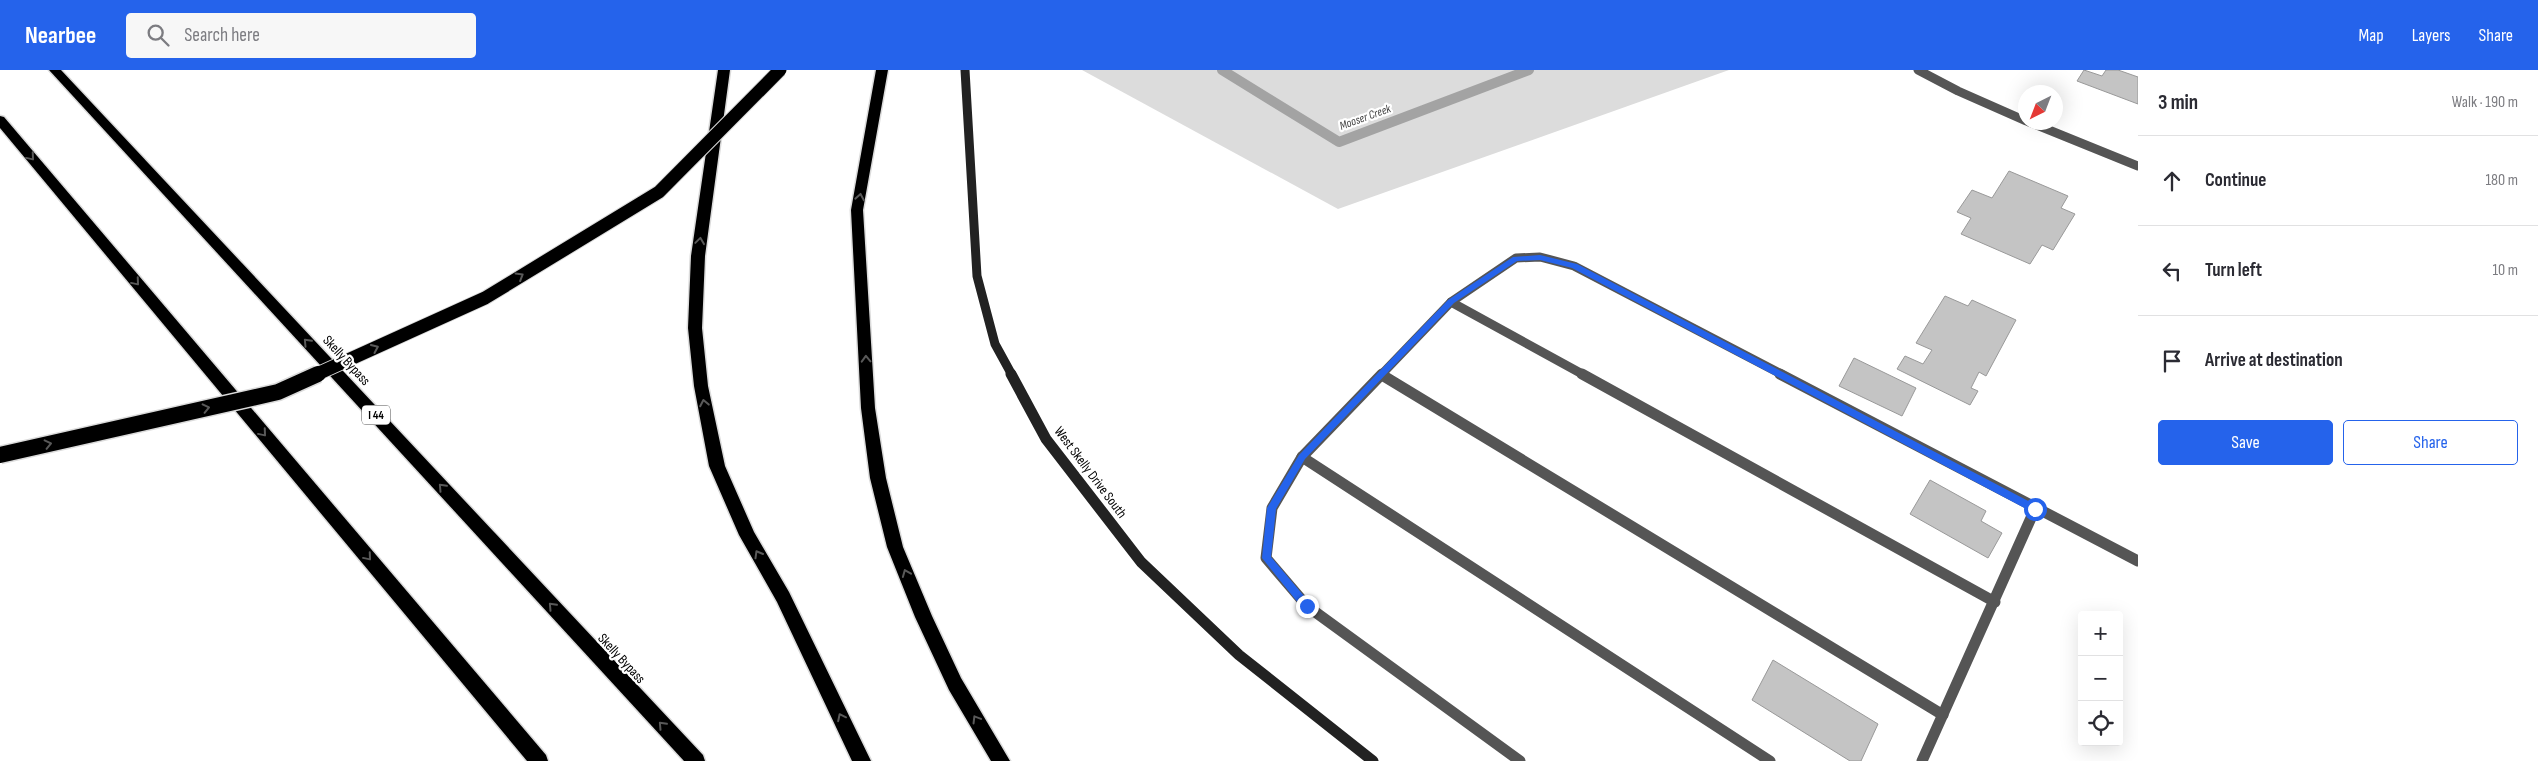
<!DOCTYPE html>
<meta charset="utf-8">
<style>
body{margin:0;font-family:"Sofia Sans Condensed",sans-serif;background:#f7f7f7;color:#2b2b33}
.controls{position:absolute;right:15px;bottom:15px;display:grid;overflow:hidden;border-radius:5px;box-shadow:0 5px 20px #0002}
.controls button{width:45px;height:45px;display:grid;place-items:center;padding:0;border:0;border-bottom:1px solid #e1e1e2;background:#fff;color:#2b2b33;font:25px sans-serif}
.compass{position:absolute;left:2018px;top:15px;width:45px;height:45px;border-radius:50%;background:#fff;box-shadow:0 5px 20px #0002;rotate:222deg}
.stop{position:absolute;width:15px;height:15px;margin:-11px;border:4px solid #2563eb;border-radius:50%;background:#fff}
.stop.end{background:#2563eb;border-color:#fff;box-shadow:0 1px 5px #0008}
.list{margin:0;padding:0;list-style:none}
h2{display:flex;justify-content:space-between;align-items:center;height:65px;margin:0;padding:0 20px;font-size:21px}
h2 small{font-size:16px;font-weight:400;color:#7c7c81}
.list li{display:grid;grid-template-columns:32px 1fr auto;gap:15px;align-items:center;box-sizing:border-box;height:90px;padding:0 20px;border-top:1px solid #e1e1e2}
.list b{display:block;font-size:19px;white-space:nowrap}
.list em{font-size:16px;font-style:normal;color:#7c7c81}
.actions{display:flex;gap:10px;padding:15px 20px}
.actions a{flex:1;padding:11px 0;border:1px solid #2563eb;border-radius:5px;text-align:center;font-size:18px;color:#2563eb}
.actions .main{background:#2563eb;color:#fff}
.icon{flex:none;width:28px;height:28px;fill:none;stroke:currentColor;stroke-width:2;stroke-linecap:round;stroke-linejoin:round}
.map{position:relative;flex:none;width:2138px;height:691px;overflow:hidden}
header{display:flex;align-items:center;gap:30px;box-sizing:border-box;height:70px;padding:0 25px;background:#2563eb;color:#fff}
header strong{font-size:24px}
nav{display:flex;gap:28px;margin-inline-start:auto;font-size:18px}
.search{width:350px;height:45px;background:#f7f7f7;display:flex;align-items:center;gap:12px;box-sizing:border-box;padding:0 18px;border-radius:5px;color:#7c7c81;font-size:19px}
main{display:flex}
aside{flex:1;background:#fff}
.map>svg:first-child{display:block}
.green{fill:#dcdcdc}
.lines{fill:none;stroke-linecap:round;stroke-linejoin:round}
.stream{stroke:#a3a3a3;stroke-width:10}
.building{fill:#c4c4c4;stroke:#999}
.highway-casing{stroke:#dbdbdb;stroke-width:3}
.lane-far1{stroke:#555;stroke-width:9}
.lane{stroke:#555;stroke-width:11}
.secondary-far1{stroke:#222;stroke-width:9}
.secondary{stroke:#222;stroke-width:11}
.highway{fill:#000;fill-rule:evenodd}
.highway-bridge-far1-casing{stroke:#dbdbdb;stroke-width:15;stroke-linecap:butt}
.highway-bridge-casing{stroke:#dbdbdb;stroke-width:19;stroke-linecap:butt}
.highway-bridge-far1{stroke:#000;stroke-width:13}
.highway-bridge{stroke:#000;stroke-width:16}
.oneway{stroke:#595959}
.route{fill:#2563eb}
.labels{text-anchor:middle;stroke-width:4.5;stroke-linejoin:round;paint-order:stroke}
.far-water-label{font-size:12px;font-style:italic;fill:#444;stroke:#fff}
.shield{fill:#fff;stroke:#4c4c4c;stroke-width:1}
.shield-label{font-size:12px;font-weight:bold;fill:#000}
.street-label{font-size:14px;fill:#000;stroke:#fff}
</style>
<header>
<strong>Nearbee</strong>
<div class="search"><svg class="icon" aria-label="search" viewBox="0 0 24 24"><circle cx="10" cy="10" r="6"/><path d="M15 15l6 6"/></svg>Search here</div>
<nav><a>Map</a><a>Layers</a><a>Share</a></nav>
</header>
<main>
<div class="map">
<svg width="2138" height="691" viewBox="0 0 2138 691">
<rect width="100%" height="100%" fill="#fff"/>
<polygon class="green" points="1082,0 1729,0 1338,139"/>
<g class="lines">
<polyline class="stream" points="1222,0 1339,72 1529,0"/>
</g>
<g class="building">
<polygon points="2084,0 2102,6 2106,0 2118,0 2138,7 2138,34 2077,11"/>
<polygon points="2009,101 2068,126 2061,138 2075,144 2053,180 2042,175 2030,194 1961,164 1971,148 1957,142 1972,120 1992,128"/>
<polygon points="1945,226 1968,236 1972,230 2016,250 1986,306 1979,302 1971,318 1978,321 1970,335 1897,299 1905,286 1923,294 1932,280 1916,273"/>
<polygon points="1854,288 1916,318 1902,346 1839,316"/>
<polygon points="1930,410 1986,441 1981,451 2002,463 1988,488 1910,444"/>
<polygon points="1773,590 1878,654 1861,691 1850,691 1752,630"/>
</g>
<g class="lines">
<defs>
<g id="highway">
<polygon points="49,0 61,0 703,685 705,691 684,691"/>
<polygon points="718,0 730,0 705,186 702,258 708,316 725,396 754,462 789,522 871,691 852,691 777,532 739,465 709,396 694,316 688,258 691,186"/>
<polygon points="876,0 888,0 863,140 875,338 886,408 903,477 932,546 961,608 1010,691 991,691 949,620 915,547 887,477 870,408 861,338 851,140"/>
<polygon points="0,46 4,47 546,685 548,691 527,691 0,58"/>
</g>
</defs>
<use href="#highway" class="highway-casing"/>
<g class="lane-far1">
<polyline points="1918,0 1958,21 2026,51"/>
<polyline points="2029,52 2138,96"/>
<polyline points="1451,232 1584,305"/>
<polyline points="1381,305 1451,232 1516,188 1540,187 1574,196 1783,305"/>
</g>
<g class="lane">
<polyline points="1382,304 1302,387 1272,438 1266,488 1307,536 1520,691"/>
<polyline points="1582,304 1995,532"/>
<polyline points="1780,304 2138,491"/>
<polyline points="1382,305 1943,645"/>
<polyline points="1302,387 1770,691"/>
<polyline points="1922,691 2035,439"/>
</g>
<polyline class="secondary-far1" points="965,0 977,206 995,274 1012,305"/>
<polyline class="secondary" points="1011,304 1046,369 1141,492 1239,585 1373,691"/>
<use href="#highway" class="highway"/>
<defs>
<polyline id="highway-bridge-far1" points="315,305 485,228 659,122 780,0"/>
<polyline id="highway-bridge" points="0,385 278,322 318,304"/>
</defs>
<use href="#highway-bridge-far1" class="highway-bridge-far1-casing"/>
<use href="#highway-bridge" class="highway-bridge-casing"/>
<use href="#highway-bridge-far1" class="highway-bridge-far1"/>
<use href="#highway-bridge" class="highway-bridge"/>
</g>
<defs><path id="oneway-chevron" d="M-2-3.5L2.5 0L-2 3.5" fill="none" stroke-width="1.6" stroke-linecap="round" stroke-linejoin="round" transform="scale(1.25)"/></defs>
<g class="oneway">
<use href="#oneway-chevron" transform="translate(31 87) rotate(50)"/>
<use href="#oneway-chevron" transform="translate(860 127) rotate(-80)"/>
<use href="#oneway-chevron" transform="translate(700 171) rotate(-82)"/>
<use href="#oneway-chevron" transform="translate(520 206) rotate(-31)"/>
<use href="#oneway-chevron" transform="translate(136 212) rotate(50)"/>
<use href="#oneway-chevron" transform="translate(307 272) rotate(-133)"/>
<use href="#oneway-chevron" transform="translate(375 278) rotate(-24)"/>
<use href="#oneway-chevron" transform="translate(866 289) rotate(-92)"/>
<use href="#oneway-chevron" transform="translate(704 333) rotate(-101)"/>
<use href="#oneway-chevron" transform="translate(206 338) rotate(-13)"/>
<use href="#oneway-chevron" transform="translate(263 363) rotate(50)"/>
<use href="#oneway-chevron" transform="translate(48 374) rotate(-13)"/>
<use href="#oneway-chevron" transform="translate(442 417) rotate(-133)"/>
<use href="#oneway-chevron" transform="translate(758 484) rotate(-120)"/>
<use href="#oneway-chevron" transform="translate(368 487) rotate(50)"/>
<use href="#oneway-chevron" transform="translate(906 503) rotate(-112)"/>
<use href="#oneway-chevron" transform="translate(552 536) rotate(-133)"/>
<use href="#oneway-chevron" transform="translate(841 647) rotate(-116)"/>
<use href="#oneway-chevron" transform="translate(976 649) rotate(-121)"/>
<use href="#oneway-chevron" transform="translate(662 655) rotate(-133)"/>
</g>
<polygon class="route" points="1540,185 1577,194 2038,436 2038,442 2032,442 1572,198 1540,190 1517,191 1454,233 1305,389 1276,439 1271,487 1310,533 1310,539 1303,539 1262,488 1267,438 1299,385 1448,230 1513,187"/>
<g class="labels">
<g class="far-water-label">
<text transform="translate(1365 47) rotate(-20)" y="4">Mooser Creek</text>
</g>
<rect class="shield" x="362" y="335.5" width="28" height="19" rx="4"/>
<g class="shield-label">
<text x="376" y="349">I 44</text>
</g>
<g class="street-label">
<text transform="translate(347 290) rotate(47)" y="5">Skelly Bypass</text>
<text transform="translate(1091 402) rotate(53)" y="5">West Skelly Drive South</text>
<text transform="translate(622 588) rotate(47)" y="5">Skelly Bypass</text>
</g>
</g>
</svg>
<div class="controls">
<button>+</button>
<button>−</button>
<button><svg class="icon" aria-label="locate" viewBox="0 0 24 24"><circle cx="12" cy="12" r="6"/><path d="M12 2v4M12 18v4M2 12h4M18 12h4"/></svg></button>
</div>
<svg class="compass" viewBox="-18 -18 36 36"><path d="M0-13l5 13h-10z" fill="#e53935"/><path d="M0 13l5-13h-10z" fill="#7c7c81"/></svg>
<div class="stop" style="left:2035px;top:439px"></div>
<div class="stop end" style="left:1307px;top:536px"></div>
</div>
<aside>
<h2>3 min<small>Walk · 190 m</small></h2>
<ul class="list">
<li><svg class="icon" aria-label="ahead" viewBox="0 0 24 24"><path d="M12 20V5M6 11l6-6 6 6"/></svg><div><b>Continue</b></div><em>180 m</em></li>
<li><svg class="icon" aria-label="left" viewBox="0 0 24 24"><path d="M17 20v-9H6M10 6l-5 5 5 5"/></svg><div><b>Turn left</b></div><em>10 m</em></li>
<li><svg class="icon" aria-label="arrive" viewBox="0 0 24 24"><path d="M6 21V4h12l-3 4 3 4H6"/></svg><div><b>Arrive at destination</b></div></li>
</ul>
<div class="actions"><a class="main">Save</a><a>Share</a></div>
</aside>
</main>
